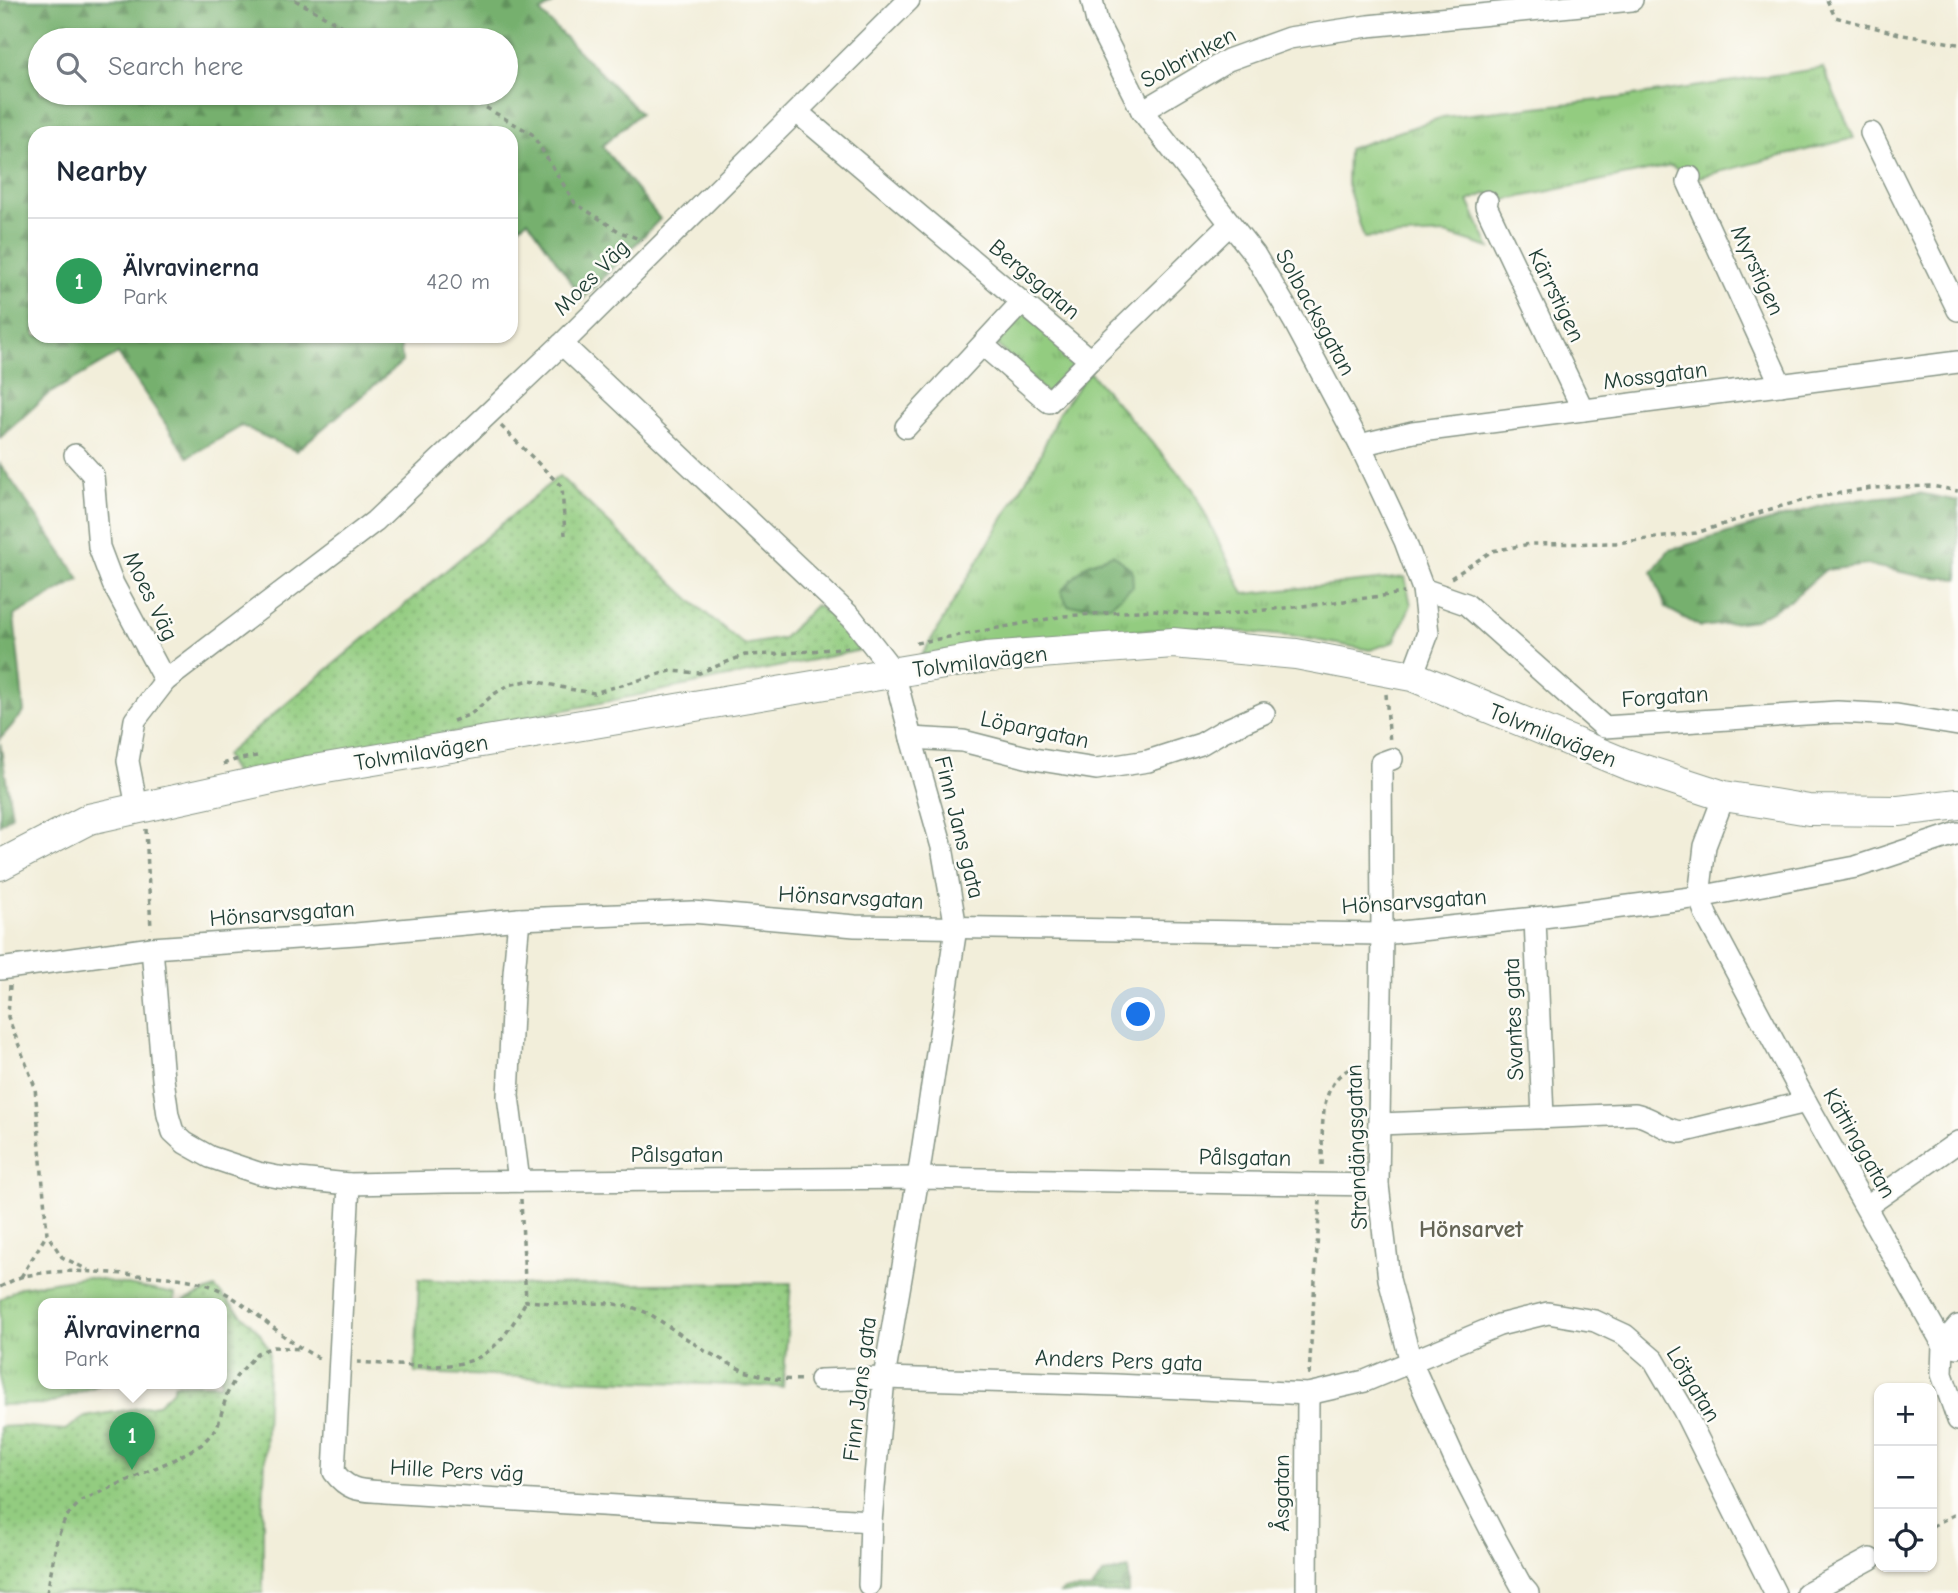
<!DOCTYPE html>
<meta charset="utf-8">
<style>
body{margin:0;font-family:"Comic Neue",sans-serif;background:#f2f2f3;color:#1f2937}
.controls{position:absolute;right:21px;bottom:21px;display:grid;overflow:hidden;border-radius:14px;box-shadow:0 2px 5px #0004}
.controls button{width:63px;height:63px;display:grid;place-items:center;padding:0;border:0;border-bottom:2px solid #e0e1e3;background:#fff;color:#1f2937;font:35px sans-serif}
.you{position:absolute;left:1139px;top:1015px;width:24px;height:24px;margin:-18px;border:5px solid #fff;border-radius:50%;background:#1a73e8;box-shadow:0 0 0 10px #1a73e833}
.badge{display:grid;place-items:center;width:46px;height:46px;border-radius:50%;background:#d93025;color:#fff;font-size:23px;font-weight:700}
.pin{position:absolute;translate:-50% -58px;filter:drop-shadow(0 2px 4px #0008)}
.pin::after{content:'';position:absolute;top:37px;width:24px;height:21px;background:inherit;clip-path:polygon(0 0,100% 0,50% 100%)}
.popup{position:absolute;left:38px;top:1298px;width:189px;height:91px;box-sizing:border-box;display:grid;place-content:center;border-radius:14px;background:#fff;filter:drop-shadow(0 2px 5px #0005);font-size:23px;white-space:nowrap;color:#747a83}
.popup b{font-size:26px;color:#1f2937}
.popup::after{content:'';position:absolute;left:50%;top:100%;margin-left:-14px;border:14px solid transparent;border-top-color:#fff}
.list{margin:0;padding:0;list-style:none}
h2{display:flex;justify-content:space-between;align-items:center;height:91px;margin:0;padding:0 28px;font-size:30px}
h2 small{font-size:23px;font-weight:400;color:#747a83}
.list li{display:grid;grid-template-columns:46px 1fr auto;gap:21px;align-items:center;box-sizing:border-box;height:126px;padding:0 28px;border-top:2px solid #e0e1e3}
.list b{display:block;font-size:26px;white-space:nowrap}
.list p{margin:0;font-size:23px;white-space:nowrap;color:#747a83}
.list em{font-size:23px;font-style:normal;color:#747a83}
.icon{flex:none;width:38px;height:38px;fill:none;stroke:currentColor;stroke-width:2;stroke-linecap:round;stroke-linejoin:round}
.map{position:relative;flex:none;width:1958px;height:1593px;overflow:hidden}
.search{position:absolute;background:#fff;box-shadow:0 2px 5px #0004;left:28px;top:28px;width:490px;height:77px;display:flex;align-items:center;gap:18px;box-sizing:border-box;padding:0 24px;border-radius:38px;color:#747a83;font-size:26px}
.panel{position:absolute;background:#fff;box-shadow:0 2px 5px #0004;left:28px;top:126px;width:490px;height:217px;border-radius:21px}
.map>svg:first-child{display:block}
.grass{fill:url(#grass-tufts);stroke:#59845a;stroke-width:2}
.forest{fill:url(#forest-firs);stroke:#4a7651;stroke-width:2;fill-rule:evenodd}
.park{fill:url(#park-dots);stroke:#59845a;stroke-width:2}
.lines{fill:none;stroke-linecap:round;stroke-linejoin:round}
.street-casing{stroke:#889687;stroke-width:24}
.secondary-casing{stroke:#889687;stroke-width:32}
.path{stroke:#889687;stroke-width:3.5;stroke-dasharray:5 5;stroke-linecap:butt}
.street{stroke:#fff;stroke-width:21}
.secondary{stroke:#fff;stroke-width:30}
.labels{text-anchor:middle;stroke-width:5;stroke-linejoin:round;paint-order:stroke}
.street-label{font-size:23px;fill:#1f3d34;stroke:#fdfcf7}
.neighbourhood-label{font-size:24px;font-weight:bold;fill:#666657;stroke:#fdfcf7}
</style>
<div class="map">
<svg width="1958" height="1593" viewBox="0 0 1958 1593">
<defs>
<pattern id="grass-tufts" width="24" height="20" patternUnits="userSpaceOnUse" patternTransform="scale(1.75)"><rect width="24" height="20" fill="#93cc80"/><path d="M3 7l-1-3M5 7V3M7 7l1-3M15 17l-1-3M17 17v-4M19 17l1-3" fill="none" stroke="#77a76a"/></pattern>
<pattern id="forest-firs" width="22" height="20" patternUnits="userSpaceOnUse" patternTransform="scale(1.75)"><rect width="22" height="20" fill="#76b06e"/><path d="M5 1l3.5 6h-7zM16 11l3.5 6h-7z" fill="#60905b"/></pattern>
<pattern id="park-dots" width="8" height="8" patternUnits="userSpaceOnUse" patternTransform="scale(1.75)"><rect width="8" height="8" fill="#93cc80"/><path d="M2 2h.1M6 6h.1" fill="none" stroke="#77a76a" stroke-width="1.8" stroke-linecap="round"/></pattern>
</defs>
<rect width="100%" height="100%" fill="#fdfcf7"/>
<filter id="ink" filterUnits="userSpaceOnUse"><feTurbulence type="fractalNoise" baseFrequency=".0143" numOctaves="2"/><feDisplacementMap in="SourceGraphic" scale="14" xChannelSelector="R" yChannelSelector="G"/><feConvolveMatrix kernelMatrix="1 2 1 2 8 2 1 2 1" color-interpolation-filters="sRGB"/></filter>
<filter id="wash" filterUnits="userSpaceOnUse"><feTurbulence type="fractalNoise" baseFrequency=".00686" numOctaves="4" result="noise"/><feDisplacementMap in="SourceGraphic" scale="28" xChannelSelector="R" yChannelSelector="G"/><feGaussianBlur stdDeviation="1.57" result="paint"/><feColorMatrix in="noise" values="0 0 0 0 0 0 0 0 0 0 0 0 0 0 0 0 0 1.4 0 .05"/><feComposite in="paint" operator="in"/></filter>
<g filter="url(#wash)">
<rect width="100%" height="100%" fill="#f2eeda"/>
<g class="grass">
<polygon points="1823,68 1854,138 1695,178 1671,166 1496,202 1488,193 1468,201 1490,248 1445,234 1364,238 1347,184 1348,149 1443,117 1619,98"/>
<polygon points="1024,311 1079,363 1047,394 996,344"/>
<polygon points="1089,372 1193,489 1244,594 1405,577 1411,605 1394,642 1370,650 1299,637 1199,628 1111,632 922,655 1038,460 1058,414"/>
<polygon points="85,1277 175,1294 174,1304 43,1304 43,1384 101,1384 48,1404 0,1405 0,1299 21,1287"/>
</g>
<g class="forest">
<path d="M 0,0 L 559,0 L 540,12 L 640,113 L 602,146 L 660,219 L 583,299 L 528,220 L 511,232 L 511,133 L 35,133 L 35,336 L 400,336 L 402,362 L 296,451 L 242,426 L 188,457 L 118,354 L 47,395 L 0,438 ZM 40,40 L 506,40 L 506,93 L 40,93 Z"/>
<polygon points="0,464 80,579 14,616 24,712 0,739"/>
<polygon points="1919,493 1958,501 1958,579 1920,576 1868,565 1825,570 1791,600 1755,620 1701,627 1666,608 1652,572 1669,550 1835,502"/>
<polygon points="1113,554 1132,570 1133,586 1111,605 1068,606 1061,591 1086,565"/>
<polygon points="0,743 12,815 0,824"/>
<polygon points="1129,1569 1129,1593 1089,1593 1103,1574"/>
</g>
<g class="park">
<polygon points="559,476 697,606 744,645 783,638 816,605 847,626 861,650 236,777 225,755"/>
<polygon points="419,1279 514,1285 791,1283 783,1387 415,1373"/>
<polygon points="215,1288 259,1332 269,1350 263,1510 263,1593 0,1593 0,1427 18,1426 65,1430 85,1417 157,1405 172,1391 175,1384 221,1384 221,1304 184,1304 184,1301"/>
<polygon points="1123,1589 1123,1593 1060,1593 1063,1590"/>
</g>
</g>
<g filter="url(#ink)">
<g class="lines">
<defs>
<g id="street">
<polyline points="1092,0 1097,22 1142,111 1255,255 1295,323 1360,445 1405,541 1423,589 1428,633 1412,676"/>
<polyline points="1142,111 1228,60 1289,38 1368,26 1632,0"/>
<polyline points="797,112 1090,360 1230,224"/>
<polyline points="1871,133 1958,310"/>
<polyline points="1690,177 1688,182 1781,385"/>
<polyline points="1487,201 1486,206 1583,410"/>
<polyline points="562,344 852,618 894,672 911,738 942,847 956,928 918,1178 884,1378 871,1521 869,1585"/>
<polyline points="983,345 1049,402 1090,360"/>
<polyline points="906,427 1021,303"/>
<polyline points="1360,445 1413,432 1958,362"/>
<polyline points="75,455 93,475 99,547 113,584 165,681"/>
<polyline points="1423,589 1466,604 1604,727 1837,712 1897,715 1958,725"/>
<polyline points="911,738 963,741 1034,759 1096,769 1148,761 1201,744 1223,731 1264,713"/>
<polyline points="1392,759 1381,763 1382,934 1378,1185 1389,1279 1411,1362 1456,1462 1494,1536 1521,1585 1528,1593"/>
<polyline points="1724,796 1705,846 1699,897 1707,917 1806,1102 1943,1344 1942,1374 1958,1420"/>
<polyline points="137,807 128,761 135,720 165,681 375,521 562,344 909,0"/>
<polyline points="1535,918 1543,1118"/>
<polyline points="152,948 163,1079 168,1115 173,1132 185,1143 210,1157 258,1173 278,1177 349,1184 445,1182 918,1178 1378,1185"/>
<polyline points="0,969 152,948 356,934 519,919 692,912 855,926 1382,934 1535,918 1699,897 1856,867 1958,833"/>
<path d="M 1379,1124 L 1635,1114 C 1654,1118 1663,1130 1681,1132 L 1806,1102"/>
<polyline points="519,1181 508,1096 514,973 519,919"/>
<path d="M 349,1184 L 334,1472 C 349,1492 361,1490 384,1492 L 871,1521"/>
<polyline points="1867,1206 1958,1142"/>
<polyline points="1958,1326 1943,1344 1958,1347"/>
<polyline points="820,1380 884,1378 1116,1385 1308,1394 1365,1381 1499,1325 1548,1313 1595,1321 1625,1335 1654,1360 1684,1411 1775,1593"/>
<polyline points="1307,1593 1308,1394"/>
<polyline points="1807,1593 1870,1559"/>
</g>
<polyline id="secondary" points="0,865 89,819 308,771 986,657 1173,643 1296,654 1412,676 1626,764 1724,796 1809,810 1899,811 1958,804"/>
</defs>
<use href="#street" class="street-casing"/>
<use href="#secondary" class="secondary-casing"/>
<g class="path">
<polyline points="295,0 368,40"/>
<polyline points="1827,0 1835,17 1903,35 1958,44"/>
<polyline points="460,93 532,134 575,203 620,232 642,240"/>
<polyline points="501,426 562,487 565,535"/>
<polyline points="1451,578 1492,551 1530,544 1616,543 1696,533 1771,509 1812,498 1871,488 1932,486 1958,491"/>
<polyline points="916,643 1064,616 1153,610 1209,616 1313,605 1404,593"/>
<polyline points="1386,694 1390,743"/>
<polyline points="453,721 471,714 494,694 509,685 531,680 569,689 594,693 671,671 699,673 745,655 778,654 852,647"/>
<polyline points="223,764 235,760 257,756"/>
<polyline points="146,829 151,929"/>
<polyline points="10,985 8,1017 35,1087 47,1234 62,1257 88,1270"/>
<path d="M 1322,1165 C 1323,1131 1316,1072 1361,1066"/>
<polyline points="521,1199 526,1301 565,1304 609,1303 632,1307 650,1314 705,1351 744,1371 776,1379 804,1380"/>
<polyline points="21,1277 47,1234"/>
<path d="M 0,1287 C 8,1283 16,1278 24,1276 C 62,1268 99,1272 136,1275 C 165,1277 194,1277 220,1290 C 256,1309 284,1342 321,1359"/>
<path d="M 357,1362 C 389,1364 449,1372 477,1358 C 500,1347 514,1323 526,1301"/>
<polyline points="1309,1375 1320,1201"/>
<polyline points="1932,1526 1958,1513"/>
<polyline points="47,1593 57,1539 66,1517 81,1501 173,1460 201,1445 217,1428 227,1394 236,1377 257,1353 273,1347 300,1349"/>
</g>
<use href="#street" class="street"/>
<use href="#secondary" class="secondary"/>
</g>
</g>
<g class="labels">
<g class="street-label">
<text transform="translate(1188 57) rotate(-28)" y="8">Solbrinken</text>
<text transform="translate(1758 270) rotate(65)" y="8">Myrstigen</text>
<text transform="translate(591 277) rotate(-45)" y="8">Moes Väg</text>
<text transform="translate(1035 279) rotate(40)" y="8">Bergsgatan</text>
<text transform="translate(1557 295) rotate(64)" y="8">Kärrstigen</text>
<text transform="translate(1316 312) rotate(61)" y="8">Solbacksgatan</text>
<text transform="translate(1655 375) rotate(-7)" y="8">Mossgatan</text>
<text transform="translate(151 596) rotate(64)" y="8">Moes Väg</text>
<text transform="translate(980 661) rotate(-7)" y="8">Tolvmilavägen</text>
<text transform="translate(1665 696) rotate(-4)" y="8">Forgatan</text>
<text transform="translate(1035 729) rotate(12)" y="8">Löpargatan</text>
<text transform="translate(1553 735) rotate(22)" y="8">Tolvmilavägen</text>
<text transform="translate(421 752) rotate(-9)" y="8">Tolvmilavägen</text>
<text transform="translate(960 827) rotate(76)" y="8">Finn Jans gata</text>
<text transform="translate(851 897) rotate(3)" y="8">Hönsarvsgatan</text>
<text transform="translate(1414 901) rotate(-4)" y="8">Hönsarvsgatan</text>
<text transform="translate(282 913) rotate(-4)" y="8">Hönsarvsgatan</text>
<text transform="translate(1513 1019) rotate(-92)" y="8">Svantes gata</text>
<text transform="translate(1860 1143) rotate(60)" y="8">Kättinggatan</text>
<text transform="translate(1356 1147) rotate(-92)" y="8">Strandängsgatan</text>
<text x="677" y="1162">Pålsgatan</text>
<text transform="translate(1245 1157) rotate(1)" y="8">Pålsgatan</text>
<text transform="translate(1119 1360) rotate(2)" y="8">Anders Pers gata</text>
<text transform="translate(1694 1384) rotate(59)" y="8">Lötgatan</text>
<text transform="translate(859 1389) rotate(-83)" y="8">Finn Jans gata</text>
<text transform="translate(457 1470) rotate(3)" y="8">Hille Pers väg</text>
<text transform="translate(1281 1493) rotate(-90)" y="8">Åsgatan</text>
</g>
<g class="neighbourhood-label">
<text x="1471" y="1237">Hönsarvet</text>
</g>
</g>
</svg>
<div class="controls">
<button>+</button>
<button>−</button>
<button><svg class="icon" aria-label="locate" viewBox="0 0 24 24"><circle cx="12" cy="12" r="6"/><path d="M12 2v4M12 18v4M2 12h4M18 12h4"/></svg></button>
</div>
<div class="you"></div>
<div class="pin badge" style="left:132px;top:1470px;background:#2e9e5b">1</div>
<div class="popup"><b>Älvravinerna</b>Park</div>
<div class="search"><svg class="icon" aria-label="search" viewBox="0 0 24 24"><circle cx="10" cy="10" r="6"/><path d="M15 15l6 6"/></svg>Search here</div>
<section class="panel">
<h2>Nearby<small></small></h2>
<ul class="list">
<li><span class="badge" style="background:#2e9e5b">1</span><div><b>Älvravinerna</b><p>Park</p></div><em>420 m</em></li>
</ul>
</section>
</div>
